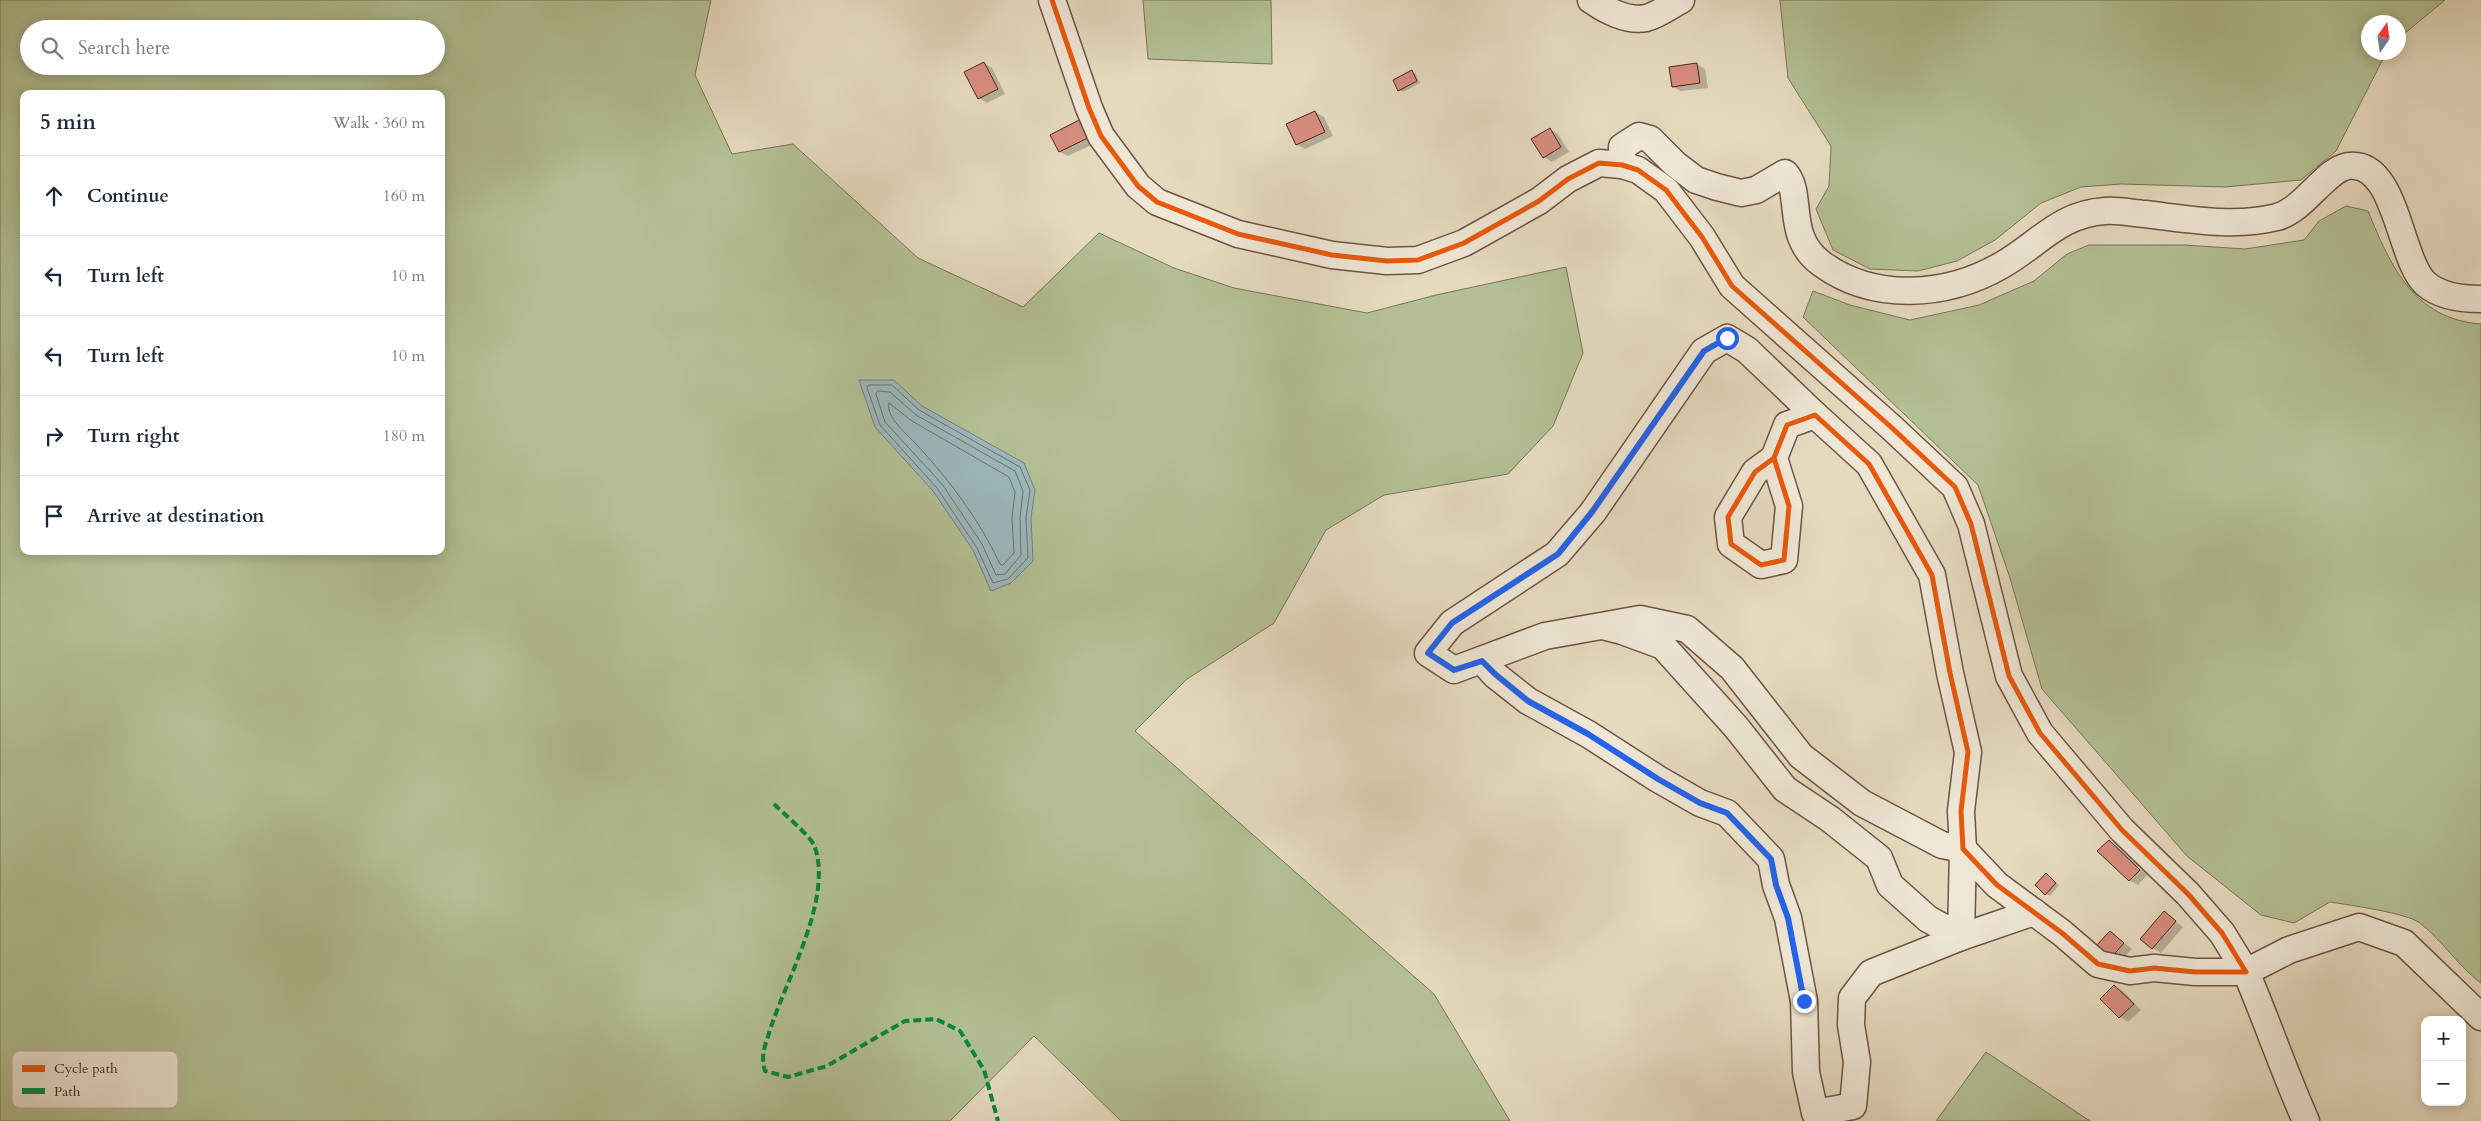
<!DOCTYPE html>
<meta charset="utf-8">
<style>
body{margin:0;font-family:Cardo,serif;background:#f2f2f3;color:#1f2937}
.controls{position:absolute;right:15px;bottom:15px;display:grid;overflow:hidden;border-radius:10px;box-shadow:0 2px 12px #0003}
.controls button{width:45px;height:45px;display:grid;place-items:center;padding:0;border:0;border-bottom:1px solid #e0e1e3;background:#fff;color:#1f2937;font:25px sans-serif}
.compass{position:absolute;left:2361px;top:15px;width:45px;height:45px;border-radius:50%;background:#fff;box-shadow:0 2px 12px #0003;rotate:13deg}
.stop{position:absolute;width:15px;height:15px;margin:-11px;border:4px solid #2563eb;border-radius:50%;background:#fff}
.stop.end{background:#2563eb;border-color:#fff;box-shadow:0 1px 5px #0008}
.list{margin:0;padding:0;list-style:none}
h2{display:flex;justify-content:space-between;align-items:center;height:65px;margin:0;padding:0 20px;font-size:21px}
h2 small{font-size:16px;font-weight:400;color:#747a83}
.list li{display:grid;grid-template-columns:32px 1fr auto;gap:15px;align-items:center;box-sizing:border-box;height:80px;padding:0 20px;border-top:1px solid #e0e1e3}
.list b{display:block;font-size:19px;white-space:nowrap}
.list em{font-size:16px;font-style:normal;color:#747a83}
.icon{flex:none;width:28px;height:28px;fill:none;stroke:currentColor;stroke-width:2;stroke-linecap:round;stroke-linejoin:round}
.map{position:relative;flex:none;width:2481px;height:1121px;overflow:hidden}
.search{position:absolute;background:#fff;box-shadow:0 2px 12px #0003;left:20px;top:20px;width:425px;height:55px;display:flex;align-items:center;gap:12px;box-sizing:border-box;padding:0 18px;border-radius:28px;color:#747a83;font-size:19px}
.panel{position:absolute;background:#fff;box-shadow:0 2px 12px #0003;left:20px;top:90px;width:425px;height:465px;border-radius:10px}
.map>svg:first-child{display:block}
.green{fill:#b2c093;stroke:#7c7457;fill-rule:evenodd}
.water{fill:#9bb8bc;stroke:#797e7c}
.shadow{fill:#0003}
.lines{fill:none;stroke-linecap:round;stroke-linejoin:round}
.shore{stroke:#71706c;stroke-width:1}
.building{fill:#d88d7e;stroke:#47281b}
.minor-casing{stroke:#6e5444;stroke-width:29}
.minor{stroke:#eee7d5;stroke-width:26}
.quiet{stroke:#00873e;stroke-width:4;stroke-dasharray:8 4;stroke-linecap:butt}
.cycleway-casing{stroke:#eee7d5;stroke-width:8}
.cycleway{stroke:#e8590c;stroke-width:5}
.route{stroke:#2563eb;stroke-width:6}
.key{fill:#eee7d5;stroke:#bcae9d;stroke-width:1}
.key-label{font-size:14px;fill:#47281b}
</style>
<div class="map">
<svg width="2481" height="1121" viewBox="0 0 2481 1121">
<rect width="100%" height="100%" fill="#e5dabe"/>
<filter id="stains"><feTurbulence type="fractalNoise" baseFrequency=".004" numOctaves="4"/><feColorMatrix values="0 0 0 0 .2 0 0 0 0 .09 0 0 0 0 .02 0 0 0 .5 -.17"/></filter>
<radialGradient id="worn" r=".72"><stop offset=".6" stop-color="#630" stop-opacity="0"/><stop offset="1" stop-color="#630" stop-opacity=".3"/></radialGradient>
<g class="green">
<path d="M 0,0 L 711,0 L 695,75 L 732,154 L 793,144 L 918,258 L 1023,307 L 1099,233 L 1174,268 L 1234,288 L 1367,313 L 1436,295 L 1566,267 L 1583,353 L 1553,426 L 1508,474 L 1384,495 L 1326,530 L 1274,623 L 1187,679 L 1135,731 L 1434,994 L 1510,1121 L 1121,1121 L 1034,1036 L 950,1121 L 0,1121 ZM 29,29 L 436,29 L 436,66 L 29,66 ZM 24,94 L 441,94 L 441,551 L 24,551 Z"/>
<polygon points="1143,0 1271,0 1272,64 1148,59"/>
<polygon points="1780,0 2445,0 2399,38 2398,22 2368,22 2368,52 2386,53 2336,151 2301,180 2225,187 2121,184 2081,187 2041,203 1995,240 1957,261 1918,271 1870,269 1833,250 1816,209 1829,186 1831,146 1788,78"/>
<path d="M 2346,206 L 2368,211 C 2391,267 2414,319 2481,324 L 2481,983 C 2458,966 2443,941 2420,923 C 2407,913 2349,905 2330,902 L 2294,923 L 2261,915 L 2187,856 L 2042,689 L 2010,578 L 1978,485 L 1803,317 L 1813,291 L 1850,305 L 1910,320 L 1979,305 L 2034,281 L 2067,254 L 2089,245 L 2184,245 L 2245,249 L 2304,240 L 2319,221 Z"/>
<polygon points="1986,1052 2090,1121 1936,1121"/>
</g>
<polygon class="water" points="859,380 894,380 922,406 1024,463 1035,490 1031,518 1033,561 1011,583 991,591 973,550 933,491 875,427"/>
<g class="shadow">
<polygon points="984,63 992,68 1005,94 987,103 979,98"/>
<polygon points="1696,64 1705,69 1708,88 1681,91 1673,87"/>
<polygon points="1412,72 1416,74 1420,83 1403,92 1399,90"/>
<polygon points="1315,112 1324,117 1333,136 1305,149 1297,144"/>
<polygon points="1083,120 1100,141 1068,156 1060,152 1052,135"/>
<polygon points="1550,129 1558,134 1569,152 1552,162 1544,157"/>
<polygon points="2109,841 2117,846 2147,875 2138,885 2129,880"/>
<polygon points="2049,877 2059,885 2050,896 2046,894"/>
<polygon points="2164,913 2183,927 2161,953 2152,948"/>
<polygon points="2110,932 2132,949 2118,963 2110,959"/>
<polygon points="2114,986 2123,991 2141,1010 2128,1022 2120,1017 2101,999"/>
</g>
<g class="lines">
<g class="shore">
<polygon points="869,385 892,385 919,410 1020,467 1030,490 1026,518 1028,558 1008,579 993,583 977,548 937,488 880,425 867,388"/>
<polygon points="878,391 890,392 916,415 1015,471 1023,491 1020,518 1021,555 1005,574 996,575 982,544 942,484 885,422 876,394"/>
<path d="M 889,403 L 912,421 L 1009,477 L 1015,492 L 1012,518 L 1014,553 L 1003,565 L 1000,564 C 979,519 950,481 917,445 C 908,435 885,417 889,403 Z"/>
</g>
</g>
<g class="building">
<polygon points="984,62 998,89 978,99 964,72"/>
<polygon points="1697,63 1700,83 1672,87 1669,67"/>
<polygon points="1412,70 1417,81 1398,91 1393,80"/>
<polygon points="1315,111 1325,132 1296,145 1286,124"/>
<polygon points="1083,118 1092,136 1059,152 1050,135"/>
<polygon points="1550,128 1561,147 1543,158 1531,139"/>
<polygon points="2109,840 2140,870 2129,881 2097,851"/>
<polygon points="2046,873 2056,883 2045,895 2035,885"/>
<polygon points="2164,911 2176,921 2152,949 2140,939"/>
<polygon points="2110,931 2124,943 2109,960 2095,947"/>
<polygon points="2114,985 2134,1004 2119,1018 2100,999"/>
</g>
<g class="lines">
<defs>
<g id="minor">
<polyline points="1052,0 1089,108 1101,136 1138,186 1157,202 1238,234 1332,255 1387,261 1418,260 1464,243 1539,201 1568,179 1599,163 1622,165 1638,170 1666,190 1702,237 1732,286 1891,427 1955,487 1971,524 2009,676 2040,733 2122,830 2188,894 2222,933 2246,972 2195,972 2154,968 2130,971 2098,964 2062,933 1997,885 1963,849 1961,811 1968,752 1950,673 1932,575 1869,464 1815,415 1787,425 1774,458 1755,472 1728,517 1731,544 1761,565 1784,560 1789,506 1774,458"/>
<path d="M 1591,0 C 1605,10 1628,22 1646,18 C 1658,15 1670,6 1681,0"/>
<path d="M 1622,165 L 1622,147 L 1639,136 L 1650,139 L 1675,164 L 1696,180 L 1717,187 L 1741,193 L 1756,190 L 1785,173 C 1804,194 1784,237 1822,264 C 1874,302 1947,297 2002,265 C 2039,244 2059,214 2105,211 C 2118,210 2132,213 2145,214 C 2188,219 2234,228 2277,217 C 2305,209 2325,170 2348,166 C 2397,159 2399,261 2426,284 C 2441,297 2463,299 2481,299"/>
<polyline points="1602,626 1622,631 1663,646 1736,727 1785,789 1830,819 1879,858 1890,885 1928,919 1961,937 1963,849 1942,845 1862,803 1801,756 1732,668 1687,629 1640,619 1545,636 1454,670 1428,653 1452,623 1557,554 1593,512 1704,351 1727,338 1747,350 1815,415"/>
<polyline points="1482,661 1495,675 1528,701 1588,734 1658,779 1700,803 1727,813 1771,859 1776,885 1788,918 1804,1001 1806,1072 1815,1113 1853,1106 1857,1062 1851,1025 1852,998 1871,973 1961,937 2034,912"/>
<path d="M 2306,1121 C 2284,1072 2267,1021 2246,972 L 2289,950 L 2359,927 L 2404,943 L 2481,1017"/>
</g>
</defs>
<use href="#minor" class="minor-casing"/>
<use href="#minor" class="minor"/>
<path class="quiet" d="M 774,804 C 782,812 810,836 814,845 C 834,896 787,978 771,1027 C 766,1043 760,1055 765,1071 L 788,1077 L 827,1066 L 905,1021 L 936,1019 L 960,1031 L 984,1070 L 998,1121"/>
<defs>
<polyline id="cycleway" points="1052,0 1089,108 1101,136 1138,186 1157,202 1238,234 1332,255 1387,261 1418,260 1464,243 1539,201 1568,179 1599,163 1622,165 1638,170 1666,190 1702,237 1732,286 1891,427 1955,487 1971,524 2009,676 2040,733 2122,830 2188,894 2222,933 2246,972 2195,972 2154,968 2130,971 2098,964 2062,933 1997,885 1963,849 1961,811 1968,752 1950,673 1932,575 1869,464 1815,415 1787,425 1774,458 1755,472 1728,517 1731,544 1761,565 1784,560 1789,506 1774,458"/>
</defs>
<use href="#cycleway" class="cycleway-casing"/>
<use href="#cycleway" class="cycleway"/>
</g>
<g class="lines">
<polyline class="route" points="1727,338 1704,351 1592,512 1558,554 1452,623 1428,653 1454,670 1482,661 1495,674 1528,701 1588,734 1658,779 1700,803 1727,813 1771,859 1776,885 1788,918 1804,1001"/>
</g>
<rect x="12" y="1051" width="166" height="57" rx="8" class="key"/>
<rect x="22" y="1065" width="23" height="7" fill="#e8590c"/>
<rect x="22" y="1088" width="23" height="6" fill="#00873e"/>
<g class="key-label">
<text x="54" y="1073">Cycle path</text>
<text x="54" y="1096">Path</text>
</g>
<rect width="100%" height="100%" filter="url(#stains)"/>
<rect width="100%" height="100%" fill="url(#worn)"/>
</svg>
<div class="controls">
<button>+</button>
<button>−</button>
</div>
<svg class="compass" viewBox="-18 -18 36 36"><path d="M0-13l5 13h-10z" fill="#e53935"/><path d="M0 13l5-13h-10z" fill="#747a83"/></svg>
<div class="stop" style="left:1727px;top:338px"></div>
<div class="stop end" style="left:1804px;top:1001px"></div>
<div class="search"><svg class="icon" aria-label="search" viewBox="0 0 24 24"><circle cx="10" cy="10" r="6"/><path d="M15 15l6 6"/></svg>Search here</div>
<section class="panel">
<h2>5 min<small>Walk · 360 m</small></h2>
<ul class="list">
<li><svg class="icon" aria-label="ahead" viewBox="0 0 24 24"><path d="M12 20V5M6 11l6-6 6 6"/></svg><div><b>Continue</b></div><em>160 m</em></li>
<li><svg class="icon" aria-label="left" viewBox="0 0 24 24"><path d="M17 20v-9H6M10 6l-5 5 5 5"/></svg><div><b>Turn left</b></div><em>10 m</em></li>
<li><svg class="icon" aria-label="left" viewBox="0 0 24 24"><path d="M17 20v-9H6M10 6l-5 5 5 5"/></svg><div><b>Turn left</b></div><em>10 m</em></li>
<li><svg class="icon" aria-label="right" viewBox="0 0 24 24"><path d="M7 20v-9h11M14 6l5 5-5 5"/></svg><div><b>Turn right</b></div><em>180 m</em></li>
<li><svg class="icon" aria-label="arrive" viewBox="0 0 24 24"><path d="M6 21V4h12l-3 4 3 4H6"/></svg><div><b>Arrive at destination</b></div></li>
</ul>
</section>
</div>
